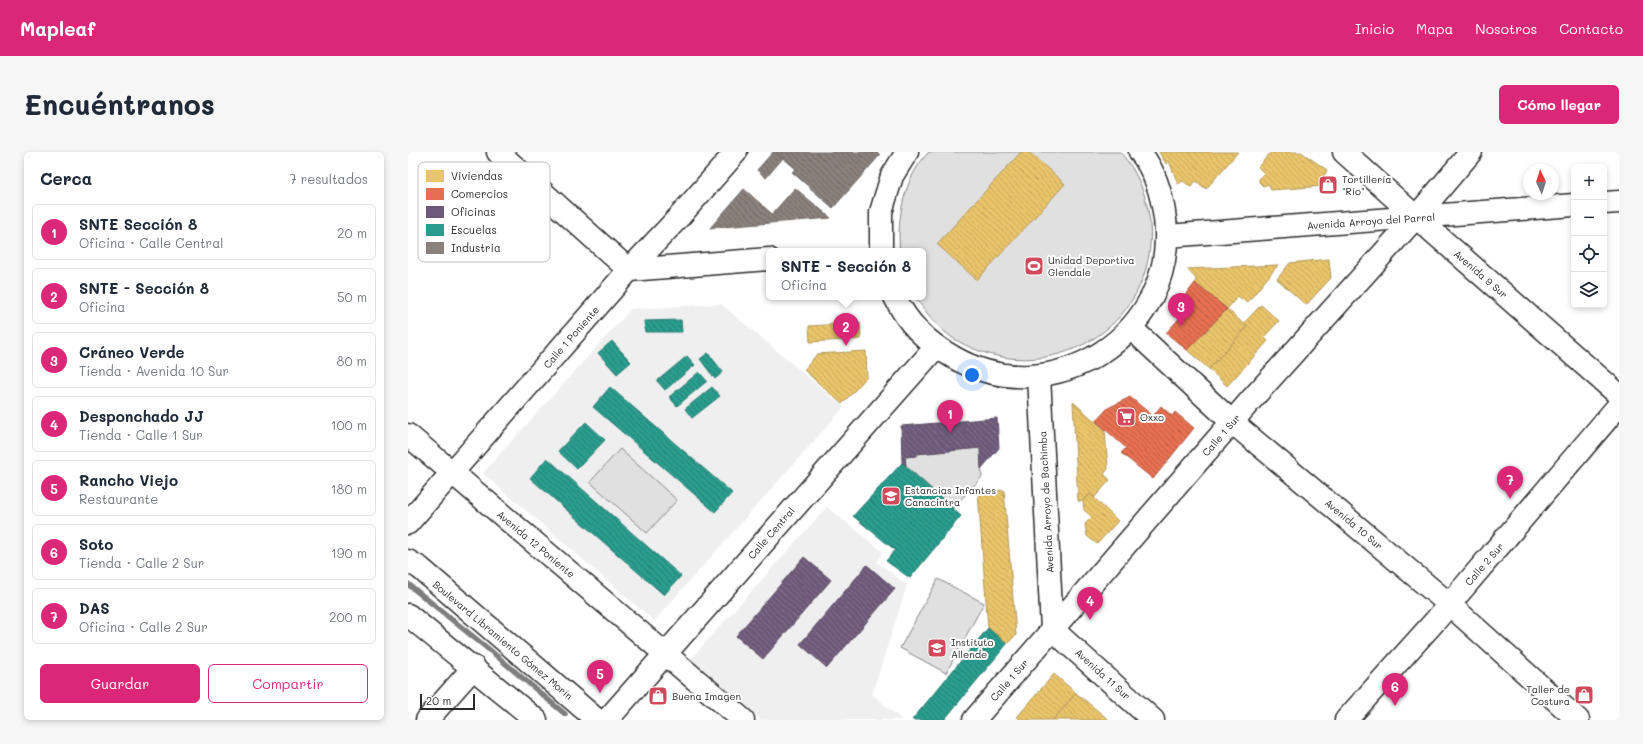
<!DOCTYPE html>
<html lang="es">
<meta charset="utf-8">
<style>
body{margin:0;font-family:Mali,sans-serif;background:#f6f6f7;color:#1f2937}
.controls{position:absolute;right:12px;top:12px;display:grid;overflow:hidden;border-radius:6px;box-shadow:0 2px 6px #0003}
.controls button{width:36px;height:36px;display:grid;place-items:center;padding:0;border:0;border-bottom:1px solid #e0e1e3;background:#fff;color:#1f2937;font:20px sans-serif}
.compass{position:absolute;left:1115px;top:12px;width:36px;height:36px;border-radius:50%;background:#fff;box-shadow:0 2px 6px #0003;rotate:356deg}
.scale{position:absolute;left:12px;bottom:10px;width:55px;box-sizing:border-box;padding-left:4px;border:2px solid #2b2b2b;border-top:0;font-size:11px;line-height:14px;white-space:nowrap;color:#2b2b2b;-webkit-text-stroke:3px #fff;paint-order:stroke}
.you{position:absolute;left:564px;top:223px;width:14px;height:14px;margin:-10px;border:3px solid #fff;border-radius:50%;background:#1a73e8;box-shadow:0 0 0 6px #1a73e833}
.badge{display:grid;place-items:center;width:26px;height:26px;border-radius:50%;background:#db2777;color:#fff;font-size:13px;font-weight:700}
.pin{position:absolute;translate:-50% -33px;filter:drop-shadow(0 1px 2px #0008)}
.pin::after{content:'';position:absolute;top:21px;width:14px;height:12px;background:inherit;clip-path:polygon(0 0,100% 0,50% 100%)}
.popup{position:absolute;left:358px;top:96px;width:160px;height:52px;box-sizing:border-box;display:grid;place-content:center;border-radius:6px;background:#fff;filter:drop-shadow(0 1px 3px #0005);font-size:13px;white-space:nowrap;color:#747a83}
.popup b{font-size:15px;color:#1f2937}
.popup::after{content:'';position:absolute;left:50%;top:100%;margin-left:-8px;border:8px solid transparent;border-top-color:#fff}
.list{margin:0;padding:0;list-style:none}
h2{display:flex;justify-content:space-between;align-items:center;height:52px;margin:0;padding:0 16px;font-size:17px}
h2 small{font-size:13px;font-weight:400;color:#747a83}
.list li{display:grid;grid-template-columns:26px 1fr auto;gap:12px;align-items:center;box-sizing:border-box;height:56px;margin:0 8px 8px;padding:0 8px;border:1px solid #e0e1e3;border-radius:6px}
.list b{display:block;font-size:15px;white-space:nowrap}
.list p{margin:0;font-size:13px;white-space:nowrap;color:#747a83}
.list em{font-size:13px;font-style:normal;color:#747a83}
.actions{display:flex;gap:8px;padding:12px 16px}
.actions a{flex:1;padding:9px 0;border:1px solid #db2777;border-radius:6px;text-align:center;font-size:14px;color:#db2777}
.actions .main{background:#db2777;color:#fff}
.icon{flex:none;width:22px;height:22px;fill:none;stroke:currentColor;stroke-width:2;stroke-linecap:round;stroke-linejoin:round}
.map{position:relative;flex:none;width:1211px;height:568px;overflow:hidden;border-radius:6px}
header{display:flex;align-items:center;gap:24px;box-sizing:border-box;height:56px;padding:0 20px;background:#db2777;color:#fff}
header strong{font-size:19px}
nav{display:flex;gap:22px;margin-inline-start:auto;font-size:14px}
.intro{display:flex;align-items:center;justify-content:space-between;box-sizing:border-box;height:96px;padding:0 24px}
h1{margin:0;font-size:28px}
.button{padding:10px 18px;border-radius:6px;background:#db2777;color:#fff;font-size:14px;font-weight:700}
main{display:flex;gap:24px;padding:0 24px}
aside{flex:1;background:#fff;border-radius:6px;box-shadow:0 2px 6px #0003}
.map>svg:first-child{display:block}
.built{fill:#efefef}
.pitch{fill:#e0e0e0;stroke:#868686}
.homes{fill:url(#homes-back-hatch);stroke:#b09657}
.shops{fill:url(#shops-back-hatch);stroke:#af5b46}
.offices{fill:url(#offices-back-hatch);stroke:#594b62}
.schools{fill:url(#schools-back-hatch);stroke:#2a7b71}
.industry{fill:url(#industry-back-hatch);stroke:#6e6764}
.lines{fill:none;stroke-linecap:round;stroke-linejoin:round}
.stream{stroke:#7e7e7e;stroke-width:5.5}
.minor-casing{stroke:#2b2b2b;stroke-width:25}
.major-casing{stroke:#2b2b2b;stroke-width:25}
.minor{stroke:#fff;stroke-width:22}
.major{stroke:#fff;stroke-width:22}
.labels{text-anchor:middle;stroke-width:4;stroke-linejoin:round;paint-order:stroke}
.poi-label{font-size:10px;fill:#2b2b2b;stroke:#fff;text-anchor:start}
.street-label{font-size:10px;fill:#2b2b2b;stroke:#fff}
.key{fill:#fff;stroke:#bfbfbf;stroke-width:1}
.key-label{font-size:11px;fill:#2b2b2b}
</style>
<header>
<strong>Mapleaf</strong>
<nav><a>Inicio</a><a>Mapa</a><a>Nosotros</a><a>Contacto</a></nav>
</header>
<div class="intro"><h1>Encuéntranos</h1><a class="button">Cómo llegar</a></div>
<main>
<aside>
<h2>Cerca<small>7 resultados</small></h2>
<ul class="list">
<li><span class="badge">1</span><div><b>SNTE Sección 8</b><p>Oficina · Calle Central</p></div><em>20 m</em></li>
<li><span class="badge">2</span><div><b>SNTE - Sección 8</b><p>Oficina</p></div><em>50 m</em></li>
<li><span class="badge">3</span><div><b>Cráneo Verde</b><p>Tienda · Avenida 10 Sur</p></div><em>80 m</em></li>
<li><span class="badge">4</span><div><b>Desponchado JJ</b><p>Tienda · Calle 1 Sur</p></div><em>100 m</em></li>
<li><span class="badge">5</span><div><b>Rancho Viejo</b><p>Restaurante</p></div><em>180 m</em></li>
<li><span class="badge">6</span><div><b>Soto</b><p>Tienda · Calle 2 Sur</p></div><em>190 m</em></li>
<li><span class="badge">7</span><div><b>DAS</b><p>Oficina · Calle 2 Sur</p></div><em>200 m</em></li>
</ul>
<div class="actions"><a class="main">Guardar</a><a>Compartir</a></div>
</aside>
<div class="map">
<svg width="1211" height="568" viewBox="0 0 1211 568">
<defs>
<pattern id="homes-back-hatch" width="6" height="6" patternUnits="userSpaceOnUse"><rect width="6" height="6" fill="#e9c46a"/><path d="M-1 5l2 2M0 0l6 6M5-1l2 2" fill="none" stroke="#c8a95c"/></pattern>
<pattern id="shops-back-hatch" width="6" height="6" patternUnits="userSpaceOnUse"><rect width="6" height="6" fill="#e76f51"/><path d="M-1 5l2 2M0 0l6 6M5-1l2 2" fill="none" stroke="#bb5b43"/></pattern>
<pattern id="offices-back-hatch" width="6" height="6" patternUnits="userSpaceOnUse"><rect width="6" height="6" fill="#6d597a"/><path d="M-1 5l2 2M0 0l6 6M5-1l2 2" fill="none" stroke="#82728b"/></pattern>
<pattern id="schools-back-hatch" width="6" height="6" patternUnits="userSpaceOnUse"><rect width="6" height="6" fill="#2a9d8f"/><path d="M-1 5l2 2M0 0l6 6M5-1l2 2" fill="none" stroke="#248075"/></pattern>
<pattern id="industry-back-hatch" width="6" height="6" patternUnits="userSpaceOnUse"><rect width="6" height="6" fill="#8a817c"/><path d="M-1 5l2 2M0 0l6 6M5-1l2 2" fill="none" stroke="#716a66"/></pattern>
</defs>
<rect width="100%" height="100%" fill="#fff"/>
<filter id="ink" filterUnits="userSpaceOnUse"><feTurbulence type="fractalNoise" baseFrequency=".025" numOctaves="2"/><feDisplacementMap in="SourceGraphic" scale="8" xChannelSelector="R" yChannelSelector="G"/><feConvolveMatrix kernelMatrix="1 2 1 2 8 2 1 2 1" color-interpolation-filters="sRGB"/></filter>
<g filter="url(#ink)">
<g class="built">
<polygon points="313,152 436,255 246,469 75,321 223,157"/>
<polygon points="419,355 475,400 469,410 499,433 464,542 494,568 352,568 281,509"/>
</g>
<g class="pitch">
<path d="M 521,0 L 712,0 C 730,20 739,44 742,71 C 751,176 638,241 548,188 C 531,178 519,161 507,145 L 515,145 L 515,99 L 492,99 C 488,67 497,23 521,0 Z"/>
<polygon points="572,296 574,325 545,356 498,314 497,305 508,304 508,302"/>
<polygon points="212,297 269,348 239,381 182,330"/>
<polygon points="530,427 576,451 538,521 492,496"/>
</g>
<g class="homes">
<polygon points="613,0 621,0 657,32 569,128 529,92"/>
<polygon points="751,0 830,0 798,37 788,29 783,35 775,29 770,32 761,9 758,12"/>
<polygon points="863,0 893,0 919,18 916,24 917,34 863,38 861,32 855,34 851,30 851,27 856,21 850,15"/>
<polygon points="921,107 923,126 898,153 869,127 882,111"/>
<polygon points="870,113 839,151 830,144 819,157 787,131 788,127 779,117"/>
<polygon points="853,153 871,169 856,185 860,189 819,234 801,217 839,175 835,172"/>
<polygon points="819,157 839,175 801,217 779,198"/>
<polygon points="452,171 453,187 402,190 401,174"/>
<polygon points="458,199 459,225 434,252 396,218 409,202"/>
<polygon points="665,250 697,278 700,317 696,322 702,328 686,346 682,342 675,349 670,349"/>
<polygon points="596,338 608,483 599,492 580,476 570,340"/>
<polygon points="682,342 710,369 689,392 679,384 677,372 684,365 676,358 675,349"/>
<polygon points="646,522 668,541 645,568 613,568 609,565"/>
<polygon points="668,541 701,568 645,568"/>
</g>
<g class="shops">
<polygon points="787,131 819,157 779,198 758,181 776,161 768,155"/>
<polygon points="722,245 745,264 753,254 764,264 767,260 786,276 745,327 713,301 718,296 688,269 700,256"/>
</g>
<g class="offices">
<polygon points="589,266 591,296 573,317 572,296 508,302 508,304 497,305 498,314 494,311 493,274"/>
<polygon points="396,405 423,428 355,507 328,484"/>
<polygon points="459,413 487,437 419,516 392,492"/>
</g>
<g class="schools">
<polygon points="273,168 274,180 237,180 236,169"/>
<polygon points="204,189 223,210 209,222 190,201"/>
<polygon points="300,201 315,220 307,227 292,207"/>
<polygon points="279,204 287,213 257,238 249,229"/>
<polygon points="291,220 299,229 269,254 261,245"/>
<polygon points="202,235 324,341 307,360 185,255"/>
<polygon points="304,235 312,244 284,266 277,257"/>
<polygon points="178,270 197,288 169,317 150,299"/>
<polygon points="139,306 273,424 256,443 122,326"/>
<polygon points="494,311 553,364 502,426 478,409 487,398 445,364"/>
<polygon points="580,476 599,492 536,568 504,568"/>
</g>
<g class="industry">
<polygon points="365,0 368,0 375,6 358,26 349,18"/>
<polygon points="368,0 469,0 472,3 425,56 384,20 388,17"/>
<polygon points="387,36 423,66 302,76 336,37 364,62"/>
</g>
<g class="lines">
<polyline class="stream" points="0,432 84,500 157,562"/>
<defs>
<g id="minor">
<polyline points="90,0 221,118"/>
<polyline points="936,0 1008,65 1211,243"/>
<polyline points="1196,51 1211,50"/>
<polyline points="759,84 1166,53"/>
<polyline points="221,118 361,107"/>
<polyline points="723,176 824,270 1041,452 1170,568"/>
<polyline points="631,224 644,477 745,568"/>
<polyline points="0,283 335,568"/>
<polyline points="0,371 221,118 271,65 328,0"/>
<polyline points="19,568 66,515"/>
<polyline points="566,568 843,248 1008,65 1063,0"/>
<polyline points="938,568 1028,468 1211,253"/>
</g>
<g id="major">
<polyline points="473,99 473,60 484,24 499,0"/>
<path d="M 487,145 C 499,171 520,191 545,205 C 644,263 771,181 757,67 C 754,43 747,19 732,0"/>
<polyline points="0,409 12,416 189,568"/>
<polyline points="0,463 128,568"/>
<polyline points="199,568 528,195"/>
</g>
</defs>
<use href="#minor" class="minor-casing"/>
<use href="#major" class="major-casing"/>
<use href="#minor" class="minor"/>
<use href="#major" class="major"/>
</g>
</g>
<defs>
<symbol id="shop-square" viewBox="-11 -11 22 22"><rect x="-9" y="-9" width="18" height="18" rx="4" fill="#d1495b" stroke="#fff"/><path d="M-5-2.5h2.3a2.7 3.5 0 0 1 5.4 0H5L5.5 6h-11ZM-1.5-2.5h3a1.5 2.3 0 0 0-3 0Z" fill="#fff"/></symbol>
<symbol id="stadium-square" viewBox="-11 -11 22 22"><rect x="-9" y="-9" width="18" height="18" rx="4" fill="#d1495b" stroke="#fff"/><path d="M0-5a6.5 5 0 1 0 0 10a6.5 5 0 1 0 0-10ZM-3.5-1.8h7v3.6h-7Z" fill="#fff"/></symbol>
<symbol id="supermarket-square" viewBox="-11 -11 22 22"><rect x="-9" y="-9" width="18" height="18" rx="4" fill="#d1495b" stroke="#fff"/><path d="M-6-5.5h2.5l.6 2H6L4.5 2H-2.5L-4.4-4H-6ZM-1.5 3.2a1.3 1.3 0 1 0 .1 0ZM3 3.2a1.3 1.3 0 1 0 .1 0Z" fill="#fff"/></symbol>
<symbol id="school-square" viewBox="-11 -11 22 22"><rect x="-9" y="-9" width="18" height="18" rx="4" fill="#d1495b" stroke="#fff"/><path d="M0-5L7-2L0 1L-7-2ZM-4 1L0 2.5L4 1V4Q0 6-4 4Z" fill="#fff"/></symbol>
</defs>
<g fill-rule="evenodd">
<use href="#shop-square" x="909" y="22" width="22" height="22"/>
<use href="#stadium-square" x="615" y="103" width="22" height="22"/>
<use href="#supermarket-square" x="707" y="254" width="22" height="22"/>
<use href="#school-square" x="472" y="333" width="22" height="22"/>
<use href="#school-square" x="518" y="485" width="22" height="22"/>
<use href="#shop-square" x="1165" y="532" width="22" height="22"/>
<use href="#shop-square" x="239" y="533" width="22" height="22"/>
</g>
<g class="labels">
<g class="poi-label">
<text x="934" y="31">Tortillería<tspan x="934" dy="12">"Río"</tspan></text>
<text x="640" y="112">Unidad Deportiva<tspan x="640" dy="12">Glendale</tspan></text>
<text x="732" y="269">Oxxo</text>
<text x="497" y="342">Estancias Infantes<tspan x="497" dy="12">Canacintra</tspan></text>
<text x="543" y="494">Instituto<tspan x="543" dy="12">Allende</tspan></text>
<text x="1162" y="541" text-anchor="end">Taller de<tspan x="1162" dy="12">Costura</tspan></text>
<text x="264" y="548">Buena Imagen</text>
</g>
<g class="street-label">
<text transform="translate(963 69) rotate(-4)" y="4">Avenida Arroyo del Parral</text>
<text transform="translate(1073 122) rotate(41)" y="4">Avenida 9 Sur</text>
<text transform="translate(163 185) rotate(-49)" y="4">Calle 1 Poniente</text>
<text transform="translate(813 283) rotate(-49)" y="4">Calle 1 Sur</text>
<text transform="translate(638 350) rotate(-93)" y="4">Avenida Arroyo de Bachimba</text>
<text transform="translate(946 372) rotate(40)" y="4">Avenida 10 Sur</text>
<text transform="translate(363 381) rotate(-49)" y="4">Calle Central</text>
<text transform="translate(128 392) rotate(40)" y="4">Avenida 12 Poniente</text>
<text transform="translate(1076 412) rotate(-49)" y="4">Calle 2 Sur</text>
<text transform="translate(95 488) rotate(40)" y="4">Boulevard Libramiento Gómez Morín</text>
<text transform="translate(695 522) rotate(42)" y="4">Avenida 11 Sur</text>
<text transform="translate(601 528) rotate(-49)" y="4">Calle 1 Sur</text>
</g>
</g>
<rect x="10" y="10" width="132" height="100" rx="6" class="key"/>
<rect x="18" y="18" width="18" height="12" fill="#e9c46a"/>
<rect x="18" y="36" width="18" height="12" fill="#e76f51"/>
<rect x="18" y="54" width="18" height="12" fill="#6d597a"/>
<rect x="18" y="72" width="18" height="12" fill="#2a9d8f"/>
<rect x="18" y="90" width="18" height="12" fill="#8a817c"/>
<g class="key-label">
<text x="43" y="28">Viviendas</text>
<text x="43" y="46">Comercios</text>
<text x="43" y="64">Oficinas</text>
<text x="43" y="82">Escuelas</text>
<text x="43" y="100">Industria</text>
</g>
</svg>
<div class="controls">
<button>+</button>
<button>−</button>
<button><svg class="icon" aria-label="locate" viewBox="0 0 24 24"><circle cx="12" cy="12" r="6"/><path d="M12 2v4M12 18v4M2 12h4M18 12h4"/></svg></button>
<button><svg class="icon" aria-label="layers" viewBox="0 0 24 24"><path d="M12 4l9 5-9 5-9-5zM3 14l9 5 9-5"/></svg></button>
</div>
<svg class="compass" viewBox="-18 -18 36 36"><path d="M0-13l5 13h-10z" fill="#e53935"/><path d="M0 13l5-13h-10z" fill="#747a83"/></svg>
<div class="scale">20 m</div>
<div class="you"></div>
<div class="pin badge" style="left:542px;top:281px">1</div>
<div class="pin badge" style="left:438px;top:194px">2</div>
<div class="popup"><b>SNTE - Sección 8</b>Oficina</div>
<div class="pin badge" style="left:773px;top:174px">3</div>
<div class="pin badge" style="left:682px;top:468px">4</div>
<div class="pin badge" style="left:192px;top:541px">5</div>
<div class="pin badge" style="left:987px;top:554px">6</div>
<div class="pin badge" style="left:1102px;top:347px">7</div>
</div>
</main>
